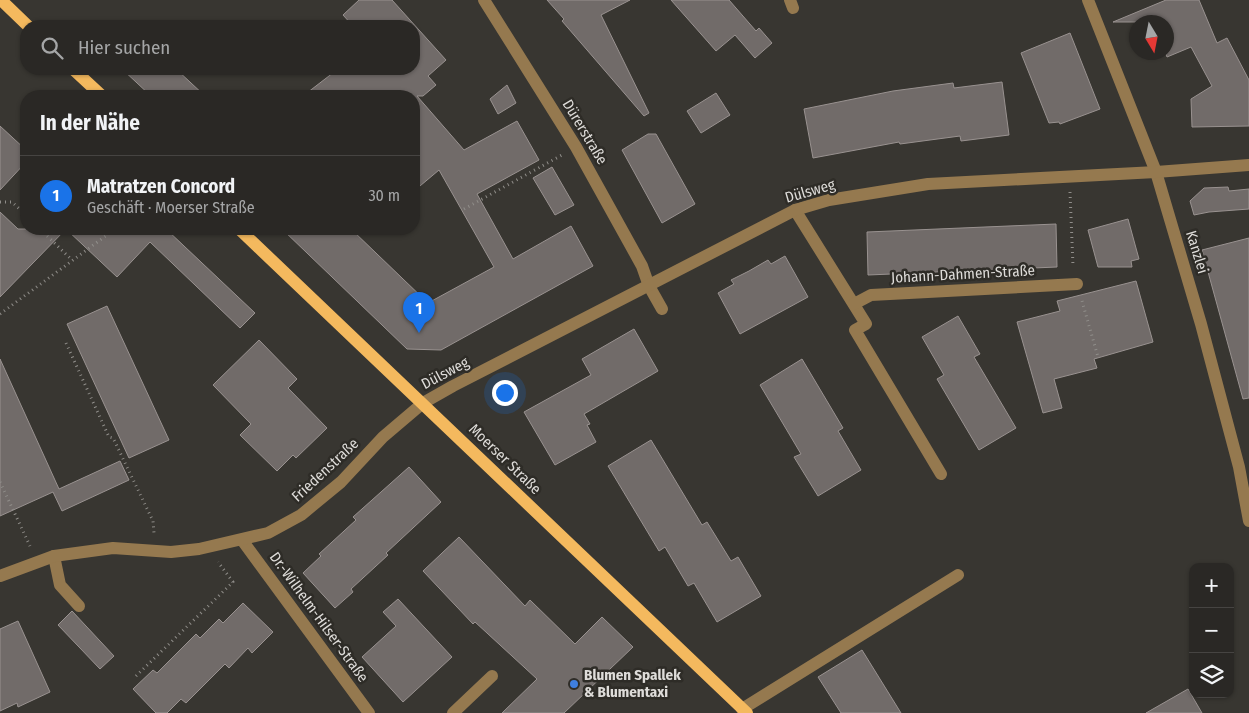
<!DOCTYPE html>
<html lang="de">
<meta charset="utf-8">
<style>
body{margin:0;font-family:"Fira Sans Condensed",sans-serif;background:#363432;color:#f1f3f6}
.controls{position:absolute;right:15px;bottom:15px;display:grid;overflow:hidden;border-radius:10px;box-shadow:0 1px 4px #0004}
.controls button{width:45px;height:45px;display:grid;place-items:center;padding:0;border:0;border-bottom:1px solid #464442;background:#2a2825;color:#f1f3f6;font:25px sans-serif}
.compass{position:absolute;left:1129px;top:15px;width:45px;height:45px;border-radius:50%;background:#2a2825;box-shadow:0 1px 4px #0004;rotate:170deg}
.you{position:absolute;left:504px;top:392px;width:18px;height:18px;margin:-12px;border:4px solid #fff;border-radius:50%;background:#1a73e8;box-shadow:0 0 0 8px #1a73e833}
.badge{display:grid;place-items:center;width:32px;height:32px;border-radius:50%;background:#1a73e8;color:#fff;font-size:16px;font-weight:700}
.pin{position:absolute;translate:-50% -41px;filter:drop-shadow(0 1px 2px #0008)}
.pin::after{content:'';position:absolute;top:26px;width:18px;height:15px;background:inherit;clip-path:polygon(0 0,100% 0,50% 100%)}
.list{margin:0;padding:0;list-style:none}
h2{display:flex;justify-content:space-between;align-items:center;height:65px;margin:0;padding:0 20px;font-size:21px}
h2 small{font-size:16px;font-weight:400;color:#a5a6a7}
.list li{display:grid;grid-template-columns:32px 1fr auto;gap:15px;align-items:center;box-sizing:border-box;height:80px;padding:0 20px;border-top:1px solid #464442}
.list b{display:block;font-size:19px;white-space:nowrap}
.list p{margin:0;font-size:16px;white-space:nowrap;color:#a5a6a7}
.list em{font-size:16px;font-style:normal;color:#a5a6a7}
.icon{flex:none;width:28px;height:28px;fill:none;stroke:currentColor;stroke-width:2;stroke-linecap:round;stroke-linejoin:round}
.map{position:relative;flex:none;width:1249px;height:713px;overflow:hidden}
.search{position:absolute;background:#2a2825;box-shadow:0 1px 4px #0004;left:20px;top:20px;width:400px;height:55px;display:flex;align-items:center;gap:12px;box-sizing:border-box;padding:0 18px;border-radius:20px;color:#a5a6a7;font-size:19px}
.panel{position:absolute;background:#2a2825;box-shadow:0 1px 4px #0004;left:20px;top:90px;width:400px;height:145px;border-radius:20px}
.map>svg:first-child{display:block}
.building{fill:#716b69;stroke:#999290}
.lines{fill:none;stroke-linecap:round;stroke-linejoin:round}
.path{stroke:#908e8a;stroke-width:3;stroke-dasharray:1 4;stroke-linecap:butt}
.minor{stroke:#95794f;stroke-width:12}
.major{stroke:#f4b95e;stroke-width:12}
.shop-dot{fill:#3f7fe0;stroke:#2e2c27;stroke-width:2}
.labels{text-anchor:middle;stroke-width:5;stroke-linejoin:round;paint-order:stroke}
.street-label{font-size:15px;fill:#dedcd9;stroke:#2e2c27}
.poi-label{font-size:15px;font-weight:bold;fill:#dedcd9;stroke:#2e2c27;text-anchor:start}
</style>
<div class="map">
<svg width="1249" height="713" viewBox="0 0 1249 713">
<rect width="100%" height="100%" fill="#383631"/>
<g class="building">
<polygon points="359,0 392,0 446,60 428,76 436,85 423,96 417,96 464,150 517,121 539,160 477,194 513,259 571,226 593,266 441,350 407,349 282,229 351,229 428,303 494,267 439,170 414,191 414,96 303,96 338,69 414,69 414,26 353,26 343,15"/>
<polygon points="547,0 630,0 601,15 649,113 644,116 562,21 564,19"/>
<polygon points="671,0 729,0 756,31 759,28 772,43 755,58 735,35 716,51"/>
<polygon points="1166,0 1199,0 1217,43 1227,38 1249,80 1249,126 1192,127 1191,99 1212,86 1191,47 1167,57 1165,52 1166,22 1113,22"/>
<polygon points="1070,33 1100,109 1060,124 1059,122 1049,123 1021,53"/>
<polygon points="122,69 176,69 205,96 151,96"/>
<polygon points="1002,82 1009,135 961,141 960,136 900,144 899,142 813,158 804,109 893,91 953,83 954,88"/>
<polygon points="507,85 516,103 498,114 490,99"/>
<polygon points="716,93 730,115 701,133 687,111"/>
<polygon points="0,126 26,150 26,162 0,190"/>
<polygon points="648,134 656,134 695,204 662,223 622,150"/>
<polygon points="552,167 574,205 555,215 533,178"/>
<polygon points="1228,187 1229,191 1249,189 1249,209 1209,212 1194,215 1190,201 1204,188"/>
<polygon points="0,212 18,229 66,229 0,297"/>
<polygon points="1128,219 1139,259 1131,261 1132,267 1098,267 1088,230"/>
<polygon points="1056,224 1057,267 868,275 867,232"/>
<polygon points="66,229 166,229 255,313 240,328 150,242 117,277"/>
<polygon points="1249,238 1249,398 1243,399 1202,250"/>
<polygon points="785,256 808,297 740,334 718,293 734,284 731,280 749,271 768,260 771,264"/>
<polygon points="1136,281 1153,342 1094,359 1097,368 1054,379 1062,408 1043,413 1017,322 1060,311 1057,301"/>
<polygon points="107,306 169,440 129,458 67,324"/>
<polygon points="958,316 980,354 974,357 1016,428 979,450 937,379 944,375 922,337"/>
<polygon points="634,329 658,371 584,414 590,424 587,425 596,442 555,465 524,412 591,375 582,359"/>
<polygon points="259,340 297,379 288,388 327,428 296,458 293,455 277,471 240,435 251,424 213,385"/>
<polygon points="0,359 59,489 120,461 129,480 62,511 53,492 0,516"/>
<polygon points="802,359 843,428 838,431 861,470 818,496 794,457 801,454 760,385"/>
<polygon points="651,440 702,525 707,522 731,561 738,557 761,596 717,622 694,583 688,586 665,547 659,551 608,466"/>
<polygon points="409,467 441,502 386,553 388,555 351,589 353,592 335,608 303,573 321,556 319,554 356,520 353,517"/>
<polygon points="459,537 525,606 530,600 575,644 602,617 633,647 564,713 502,713 537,679 475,622 473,624 423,571"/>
<polygon points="398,599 452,657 403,702 362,657 396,626 383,612"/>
<polygon points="243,603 273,632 252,653 248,648 229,668 225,664 186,703 181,699 167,713 156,713 133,689 153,670 157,673 196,634 200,638 219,619 223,623"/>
<polygon points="72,611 114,656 100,669 58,625"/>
<polygon points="18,621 50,692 18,707 17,703 0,711 0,629"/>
<polygon points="862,650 901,713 841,713 818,677"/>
<polygon points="1188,689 1202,713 1146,713"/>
</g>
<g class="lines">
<g class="path">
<polyline points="1070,192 1073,266"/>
<polyline points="0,202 12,202 26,215"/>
<polyline points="464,209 562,155"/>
<polyline points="40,229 72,260"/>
<polyline points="1082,301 1098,357"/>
<polyline points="0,314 115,229"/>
<polyline points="66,343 109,437 113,438 153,521 154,533"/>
<polyline points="0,482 30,546"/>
<polyline points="136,676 233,582 218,562"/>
</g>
<g class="minor">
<polyline points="484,0 576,147 642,266 649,286 662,309"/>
<polyline points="790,0 793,8"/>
<polyline points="1088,0 1156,172 1201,324 1239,467 1249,521"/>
<polyline points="795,210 866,324 855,330 941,474"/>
<polyline points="854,304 871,295 1077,284"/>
<polyline points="242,540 369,713"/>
<polyline points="54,556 60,585 79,606"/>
<polyline points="0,576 54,556 113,548 171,552 199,549 268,533 301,515 341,482 383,437 423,403 453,386 795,210 829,200 928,184 1156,172 1249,165"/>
<polyline points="742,709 958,575"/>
<polyline points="453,713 492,676"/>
</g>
<g class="major">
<polyline points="1,0 28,26"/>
<polyline points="73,69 102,96"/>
<polyline points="239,229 747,713"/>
</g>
</g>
<circle class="shop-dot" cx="574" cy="684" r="5"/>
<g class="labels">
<g class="street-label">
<text transform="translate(585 132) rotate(59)" y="5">Dürerstraße</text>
<text transform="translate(810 191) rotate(-16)" y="5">Dülsweg</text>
<text transform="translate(1197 252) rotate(73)" y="5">Kanzlei</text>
<text transform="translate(963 274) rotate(-3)" y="5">Johann-Dahmen-Straße</text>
<text transform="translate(445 373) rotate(-28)" y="5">Dülsweg</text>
<text transform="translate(505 459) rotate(44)" y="5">Moerser Straße</text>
<text transform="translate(325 470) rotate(-43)" y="5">Friedenstraße</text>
<text transform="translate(319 617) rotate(54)" y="5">Dr.-Wilhelm-Hilser-Straße</text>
</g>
<g class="poi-label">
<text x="584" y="680">Blumen Spallek<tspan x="584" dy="17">&amp; Blumentaxi</tspan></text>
</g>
</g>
</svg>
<div class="controls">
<button>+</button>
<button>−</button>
<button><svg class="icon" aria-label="layers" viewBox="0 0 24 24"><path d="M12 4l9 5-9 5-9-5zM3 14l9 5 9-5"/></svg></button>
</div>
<svg class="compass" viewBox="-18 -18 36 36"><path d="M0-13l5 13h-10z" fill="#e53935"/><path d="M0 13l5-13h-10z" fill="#a5a6a7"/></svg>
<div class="you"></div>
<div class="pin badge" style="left:419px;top:333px">1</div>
<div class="search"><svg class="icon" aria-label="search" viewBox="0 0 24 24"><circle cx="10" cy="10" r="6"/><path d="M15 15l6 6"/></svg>Hier suchen</div>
<section class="panel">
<h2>In der Nähe<small></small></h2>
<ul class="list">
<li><span class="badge">1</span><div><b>Matratzen Concord</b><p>Geschäft · Moerser Straße</p></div><em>30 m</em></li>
</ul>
</section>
</div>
